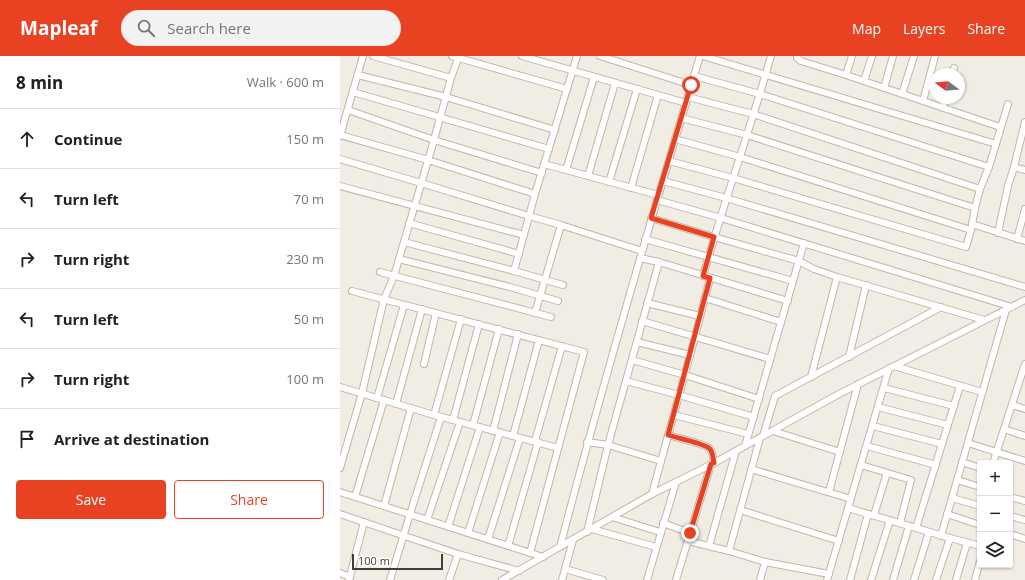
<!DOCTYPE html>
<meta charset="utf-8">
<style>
body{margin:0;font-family:"Open Sans",sans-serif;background:#f2f2f2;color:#202124}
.controls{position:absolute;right:12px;bottom:12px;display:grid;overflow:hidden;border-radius:4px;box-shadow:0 1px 3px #0004}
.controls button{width:36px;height:36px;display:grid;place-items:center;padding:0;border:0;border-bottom:1px solid #e0e0e0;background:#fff;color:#202124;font:20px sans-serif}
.compass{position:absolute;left:589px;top:12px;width:36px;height:36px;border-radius:50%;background:#fff;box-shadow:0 1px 3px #0004;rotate:286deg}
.scale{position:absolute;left:12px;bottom:10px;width:91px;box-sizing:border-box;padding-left:4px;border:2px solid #423d34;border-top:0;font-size:11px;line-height:14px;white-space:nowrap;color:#423d34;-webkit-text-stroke:3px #fff;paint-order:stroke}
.stop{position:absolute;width:12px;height:12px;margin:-9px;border:3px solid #e94222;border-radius:50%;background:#fff}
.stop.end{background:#e94222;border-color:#fff;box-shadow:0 1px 4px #0008}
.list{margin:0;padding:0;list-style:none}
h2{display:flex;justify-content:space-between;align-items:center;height:52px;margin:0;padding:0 16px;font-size:17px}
h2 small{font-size:13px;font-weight:400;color:#757577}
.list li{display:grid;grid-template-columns:26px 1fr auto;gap:12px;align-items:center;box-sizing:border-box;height:60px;padding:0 16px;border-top:1px solid #e0e0e0}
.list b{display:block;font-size:15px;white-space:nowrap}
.list em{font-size:13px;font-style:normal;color:#757577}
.actions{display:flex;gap:8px;padding:12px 16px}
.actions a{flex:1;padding:9px 0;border:1px solid #e94222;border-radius:4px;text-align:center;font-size:14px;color:#e94222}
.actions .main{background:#e94222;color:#fff}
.icon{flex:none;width:22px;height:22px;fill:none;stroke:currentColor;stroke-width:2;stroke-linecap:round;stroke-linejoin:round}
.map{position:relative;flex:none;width:685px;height:524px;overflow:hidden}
header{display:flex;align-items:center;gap:24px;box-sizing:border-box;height:56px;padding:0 20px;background:#e94222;color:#fff}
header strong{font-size:19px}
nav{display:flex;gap:22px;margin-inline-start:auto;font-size:14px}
.search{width:280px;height:36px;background:#f2f2f2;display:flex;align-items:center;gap:10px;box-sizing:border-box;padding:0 14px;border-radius:22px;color:#757577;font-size:15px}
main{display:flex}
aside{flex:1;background:#fff}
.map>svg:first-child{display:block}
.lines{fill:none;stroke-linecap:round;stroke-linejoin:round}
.street-casing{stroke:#beb7aa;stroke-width:8}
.street{stroke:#fff;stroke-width:6}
.route{stroke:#e94222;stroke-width:5}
</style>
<header>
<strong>Mapleaf</strong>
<div class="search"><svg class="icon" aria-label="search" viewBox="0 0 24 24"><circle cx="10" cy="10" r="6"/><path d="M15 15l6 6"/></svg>Search here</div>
<nav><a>Map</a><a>Layers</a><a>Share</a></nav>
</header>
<main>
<aside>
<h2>8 min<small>Walk · 600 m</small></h2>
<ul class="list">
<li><svg class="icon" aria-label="ahead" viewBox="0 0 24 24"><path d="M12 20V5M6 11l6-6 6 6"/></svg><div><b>Continue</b></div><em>150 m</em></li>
<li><svg class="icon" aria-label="left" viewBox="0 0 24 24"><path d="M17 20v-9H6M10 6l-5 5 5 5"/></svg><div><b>Turn left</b></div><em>70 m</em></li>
<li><svg class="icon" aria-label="right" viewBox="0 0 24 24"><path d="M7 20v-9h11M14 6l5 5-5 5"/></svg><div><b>Turn right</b></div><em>230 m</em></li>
<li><svg class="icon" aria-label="left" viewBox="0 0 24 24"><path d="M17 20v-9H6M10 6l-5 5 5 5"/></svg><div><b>Turn left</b></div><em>50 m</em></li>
<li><svg class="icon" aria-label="right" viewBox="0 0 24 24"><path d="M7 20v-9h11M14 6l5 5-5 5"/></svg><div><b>Turn right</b></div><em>100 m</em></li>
<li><svg class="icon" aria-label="arrive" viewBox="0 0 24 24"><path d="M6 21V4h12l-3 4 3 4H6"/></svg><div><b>Arrive at destination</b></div></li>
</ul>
<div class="actions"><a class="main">Save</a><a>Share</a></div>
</aside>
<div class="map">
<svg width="685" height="524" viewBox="0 0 685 524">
<rect width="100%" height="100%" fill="#f1ede4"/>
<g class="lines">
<defs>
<g id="street">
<polyline points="33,0 111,22"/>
<polyline points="112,0 227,33"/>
<polyline points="182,0 346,47"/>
<polyline points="260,0 351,29"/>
<polyline points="363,0 656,88"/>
<polyline points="457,0 457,2 461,5 506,19 660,71"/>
<polyline points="612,18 614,12"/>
<polyline points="18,19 106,41 215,74"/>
<polyline points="506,19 512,0"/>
<polyline points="354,20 420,38 649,111"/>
<polyline points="524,25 532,0"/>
<polyline points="544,32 553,0"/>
<polyline points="13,36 209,93"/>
<polyline points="562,38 574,0"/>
<polyline points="348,41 413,58 640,133"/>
<polyline points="583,45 595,0"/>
<polyline points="603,52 605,42"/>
<polyline points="8,54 94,84 202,117"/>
<polyline points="341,62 407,79 635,152"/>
<polyline points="0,79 88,104 195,138"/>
<polyline points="0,80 23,0"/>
<polyline points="335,83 400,101 631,174 635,152 640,133 649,111 668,48"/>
<polyline points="0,103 81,127 189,160 221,169 302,195"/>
<polyline points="329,105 393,122 626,191 631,174"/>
<polyline points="204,108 318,139"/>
<polyline points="674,111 685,114"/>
<polyline points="226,114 254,21"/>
<polyline points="248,120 275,27"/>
<polyline points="323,125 386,142 685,231"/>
<polyline points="269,126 297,33"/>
<polyline points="0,130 184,179"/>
<polyline points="291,132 318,39"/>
<polyline points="317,144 381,162 672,251"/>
<polyline points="311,162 374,181 459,205 474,213 497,221"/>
<polyline points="69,167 179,198"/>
<polyline points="632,168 685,185"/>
<polyline points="658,177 668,130 674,111 685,66"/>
<polyline points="305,183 453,225"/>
<polyline points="677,183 685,153"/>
<polyline points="64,186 174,215 223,229"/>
<polyline points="300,202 319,206 448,245"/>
<polyline points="59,203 170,231 218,245"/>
<polyline points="174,215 195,138 237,0"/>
<polyline points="40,216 211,261"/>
<path d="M 363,220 C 384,146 410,74 431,0"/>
<polyline points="12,235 244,296 190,497"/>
<polyline points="365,242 441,266"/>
<polyline points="307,247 360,260"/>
<polyline points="195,257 221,169"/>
<polyline points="302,265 430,303"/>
<polyline points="297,286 350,299"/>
<polyline points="509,301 526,229"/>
<polyline points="292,304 345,319 419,343"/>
<polyline points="84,308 96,257"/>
<polyline points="554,310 642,336"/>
<polyline points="471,321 497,221 644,264"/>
<polyline points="286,325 339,339 414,361"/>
<polyline points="0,331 94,359 218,392"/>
<polyline points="544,332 614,350"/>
<polyline points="37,342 64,249"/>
<polyline points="56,348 82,253"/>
<polyline points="672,349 685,353"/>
<polyline points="538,351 608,369"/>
<polyline points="94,359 121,263"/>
<polyline points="334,359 408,378"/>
<polyline points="113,364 139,268"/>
<polyline points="133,369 159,273"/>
<polyline points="533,370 602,388"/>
<polyline points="664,373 685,380"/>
<polyline points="153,375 178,278"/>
<polyline points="433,375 500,396"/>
<path d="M 328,379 C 337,382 362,387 369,392 C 373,395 373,402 374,407"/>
<polyline points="173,380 199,284"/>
<polyline points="423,380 435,340 601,251"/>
<polyline points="195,385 222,290"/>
<polyline points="247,386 268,389 321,405"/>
<polyline points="628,387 685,405"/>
<polyline points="405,390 464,187"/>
<polyline points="527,390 596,409"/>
<polyline points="622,406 640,412"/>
<polyline points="653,407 685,308"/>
<polyline points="521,409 571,424 560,467"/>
<polyline points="0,412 22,337 44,243 54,220 94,84 111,22 119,0"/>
<polyline points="411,413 511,443"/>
<polyline points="617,424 640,431"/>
<polyline points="0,436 203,501"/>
<polyline points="489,436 518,328"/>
<polyline points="312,438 355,281 370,222"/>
<polyline points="15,441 44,344"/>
<polyline points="670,441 685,445"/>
<polyline points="612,442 640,450"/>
<polyline points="44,450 71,352"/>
<polyline points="508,452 610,482 640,490"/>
<polyline points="400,454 499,485"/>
<polyline points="0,458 118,498 179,515"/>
<polyline points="607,458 640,469"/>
<polyline points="534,459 547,417"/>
<polyline points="670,460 685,464"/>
<polyline points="272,461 320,476"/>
<polyline points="87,464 120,366"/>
<polyline points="323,467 350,477"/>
<polyline points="108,471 140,371"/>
<polyline points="576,472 620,330"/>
<polyline points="252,473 316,491"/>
<polyline points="247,476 268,389 319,206"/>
<polyline points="128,477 160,376"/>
<polyline points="670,478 685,483"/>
<polyline points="601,480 666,254"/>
<polyline points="148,483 180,382"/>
<polyline points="348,485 389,495 425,506 489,518"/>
<polyline points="168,490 198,386"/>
<polyline points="369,490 396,395"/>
<path d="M 220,491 C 263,326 311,163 360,0"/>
<polyline points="389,495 420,382"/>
<polyline points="225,513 263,524"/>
<polyline points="0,517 10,521"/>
<polyline points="9,524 24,466"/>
<polyline points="50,524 70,458 101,361"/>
<polyline points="109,524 118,498"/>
<polyline points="162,524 312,438 374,407 499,338 685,244"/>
<polyline points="222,524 233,484"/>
<polyline points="307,524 336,426"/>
<polyline points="336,524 371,408"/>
<polyline points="420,524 425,506"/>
<polyline points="487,524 549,312"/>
<polyline points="510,524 528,458"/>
<polyline points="531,524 550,464"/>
<polyline points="553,524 569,470"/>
<polyline points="574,524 589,476"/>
<polyline points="596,524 610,482"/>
<polyline points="616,524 627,487"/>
<polyline points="635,524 640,505"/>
</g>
</defs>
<use href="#street" class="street-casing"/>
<use href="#street" class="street"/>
</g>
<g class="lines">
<path class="route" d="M 350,477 L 371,408 L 374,407 C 373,402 373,395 369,392 C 362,387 337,382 328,379 L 366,237 L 370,222 L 363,220 L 374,181 L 311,162 L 351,29"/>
</g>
</svg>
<div class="controls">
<button>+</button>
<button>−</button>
<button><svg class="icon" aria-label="layers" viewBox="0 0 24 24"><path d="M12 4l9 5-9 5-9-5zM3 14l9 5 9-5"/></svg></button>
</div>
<svg class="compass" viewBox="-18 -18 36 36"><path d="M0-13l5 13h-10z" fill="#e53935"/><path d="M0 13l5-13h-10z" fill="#757577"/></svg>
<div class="scale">100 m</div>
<div class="stop" style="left:351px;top:29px"></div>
<div class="stop end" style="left:350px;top:477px"></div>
</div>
</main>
